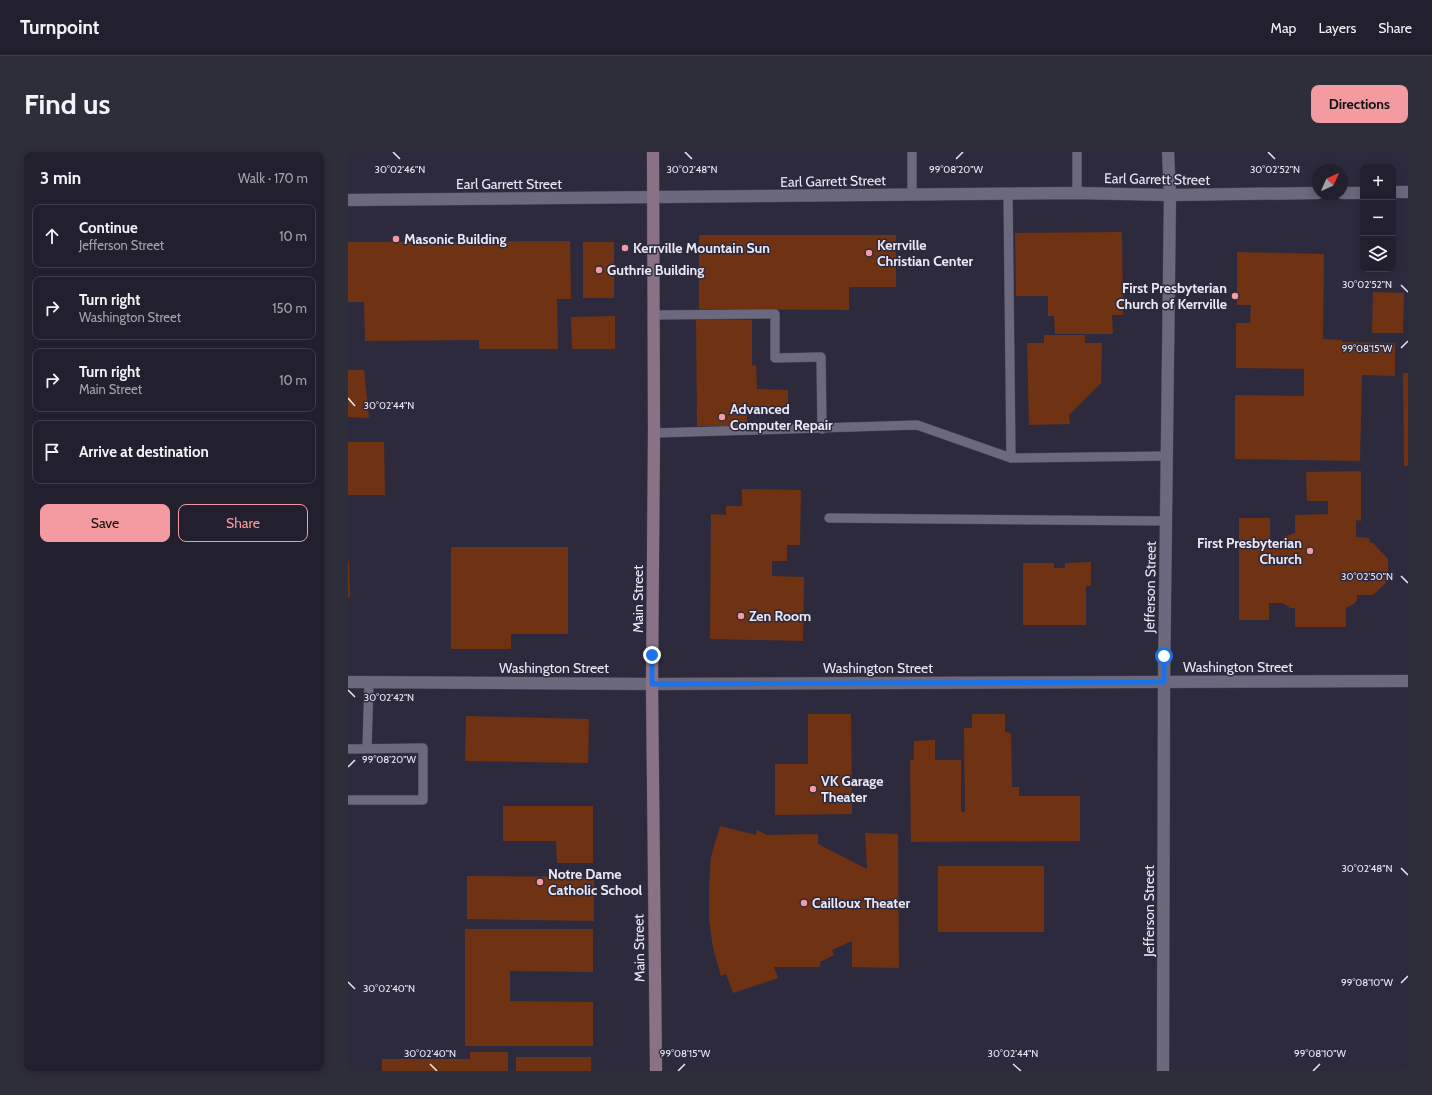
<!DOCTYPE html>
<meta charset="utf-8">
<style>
body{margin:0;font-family:Cabin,sans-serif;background:#2e2d3a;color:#f1f3f6}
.controls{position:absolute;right:12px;top:12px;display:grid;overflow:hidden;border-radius:8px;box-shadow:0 2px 10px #0003}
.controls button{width:36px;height:36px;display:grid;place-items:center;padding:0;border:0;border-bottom:1px solid #3f3e4a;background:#22202e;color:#f1f3f6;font:20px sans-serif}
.compass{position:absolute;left:964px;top:12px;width:36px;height:36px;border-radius:50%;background:#22202e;box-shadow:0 2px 10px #0003;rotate:45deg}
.stop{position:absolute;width:12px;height:12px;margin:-9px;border:3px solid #1a73e8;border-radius:50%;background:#fff}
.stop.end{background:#1a73e8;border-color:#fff;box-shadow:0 1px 4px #0008}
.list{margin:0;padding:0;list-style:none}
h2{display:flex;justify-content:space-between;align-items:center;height:52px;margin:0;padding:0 16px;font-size:17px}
h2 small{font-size:13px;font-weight:400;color:#a2a3aa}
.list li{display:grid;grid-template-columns:26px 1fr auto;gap:12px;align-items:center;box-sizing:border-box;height:64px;margin:0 8px 8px;padding:0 8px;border:1px solid #3f3e4a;border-radius:8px}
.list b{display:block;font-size:15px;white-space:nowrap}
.list p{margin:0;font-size:13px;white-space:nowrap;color:#a2a3aa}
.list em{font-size:13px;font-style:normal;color:#a2a3aa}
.actions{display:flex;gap:8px;padding:12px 16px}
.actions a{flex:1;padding:9px 0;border:1px solid #f49aa1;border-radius:8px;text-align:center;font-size:14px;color:#f49aa1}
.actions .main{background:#f49aa1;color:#111}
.icon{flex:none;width:22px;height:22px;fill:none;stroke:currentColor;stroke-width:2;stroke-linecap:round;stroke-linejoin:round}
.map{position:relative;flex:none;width:1060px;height:919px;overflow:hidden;border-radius:8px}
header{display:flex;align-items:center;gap:24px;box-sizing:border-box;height:56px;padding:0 20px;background:#22202e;border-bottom:1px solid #3f3e4a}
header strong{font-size:19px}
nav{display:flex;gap:22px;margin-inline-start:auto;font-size:14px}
.intro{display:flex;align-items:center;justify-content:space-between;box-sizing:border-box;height:96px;padding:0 24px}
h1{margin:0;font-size:28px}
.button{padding:10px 18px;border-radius:8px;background:#f49aa1;color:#111;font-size:14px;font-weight:700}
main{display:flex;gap:24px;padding:0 24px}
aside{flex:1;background:#22202e;border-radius:8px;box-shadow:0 2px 10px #0003}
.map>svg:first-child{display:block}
.building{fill:#6f3212}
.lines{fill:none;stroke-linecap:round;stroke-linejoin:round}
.service-casing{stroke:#494655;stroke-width:10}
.minor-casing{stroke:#494655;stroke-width:13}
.secondary-casing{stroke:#494655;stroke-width:13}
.service{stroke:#6c697e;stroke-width:9}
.minor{stroke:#6c697e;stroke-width:12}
.secondary{stroke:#8a7186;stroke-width:12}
.route{stroke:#1a73e8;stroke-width:5}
.ticks{fill:none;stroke:#eae8f4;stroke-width:1.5}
.poi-dot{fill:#f49aa1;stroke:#2e2a3d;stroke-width:1.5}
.labels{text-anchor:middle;stroke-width:3;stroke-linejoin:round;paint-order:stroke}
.street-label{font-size:14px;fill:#eae8f4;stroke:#2e2a3d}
.poi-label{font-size:14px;font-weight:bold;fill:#eae8f4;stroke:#2e2a3d;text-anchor:start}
.ticks-label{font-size:10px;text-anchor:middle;fill:#eae8f4;stroke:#2e2a3d;stroke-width:3;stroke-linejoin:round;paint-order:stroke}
</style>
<header>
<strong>Turnpoint</strong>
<nav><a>Map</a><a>Layers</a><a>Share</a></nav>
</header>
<div class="intro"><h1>Find us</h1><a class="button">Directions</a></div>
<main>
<aside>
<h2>3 min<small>Walk · 170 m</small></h2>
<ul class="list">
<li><svg class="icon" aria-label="ahead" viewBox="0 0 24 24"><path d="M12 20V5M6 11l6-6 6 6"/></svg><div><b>Continue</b><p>Jefferson Street</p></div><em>10 m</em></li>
<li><svg class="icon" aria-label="right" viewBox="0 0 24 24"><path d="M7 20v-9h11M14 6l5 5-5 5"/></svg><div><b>Turn right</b><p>Washington Street</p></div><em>150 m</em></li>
<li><svg class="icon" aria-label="right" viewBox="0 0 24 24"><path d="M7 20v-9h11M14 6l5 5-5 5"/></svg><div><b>Turn right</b><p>Main Street</p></div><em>10 m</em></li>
<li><svg class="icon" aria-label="arrive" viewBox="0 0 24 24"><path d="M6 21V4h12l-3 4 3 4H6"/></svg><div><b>Arrive at destination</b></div></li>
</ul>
<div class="actions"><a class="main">Save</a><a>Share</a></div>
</aside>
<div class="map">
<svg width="1060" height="919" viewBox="0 0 1060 919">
<rect width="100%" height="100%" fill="#2e2a3d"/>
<g class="building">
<polygon points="774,80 775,163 764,163 765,182 707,182 706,164 700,164 700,144 668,144 667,81"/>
<polygon points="351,83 548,83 548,135 501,135 501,158 351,157"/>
<polygon points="222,89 223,147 209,147 210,197 131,197 131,188 17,189 16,150 0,150 0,90"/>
<rect x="235" y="90" width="31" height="56"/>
<polygon points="889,100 976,102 975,187 994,188 994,190 1047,191 1047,224 1014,223 1012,309 887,307 887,243 956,244 956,217 888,216 888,171 902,171 903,153 889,153"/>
<polygon points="1025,140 1056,141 1055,181 1024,181"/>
<polygon points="267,164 267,197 224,197 223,165"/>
<polygon points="348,167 404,168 404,213 408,214 409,237 440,238 440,257 399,257 399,274 349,274"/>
<polygon points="696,183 737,183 737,191 754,191 753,231 721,263 722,272 681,273 679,191 696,191"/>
<polygon points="0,218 16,218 21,266 0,265"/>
<polygon points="1055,221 1060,221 1060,314 1056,314"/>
<polygon points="0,290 36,290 37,343 0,343"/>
<polygon points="1013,319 1013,369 1008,368 1008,385 1021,386 1022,391 1025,391 1040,407 1040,429 1025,443 1009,443 1009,448 1006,452 998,456 998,475 947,475 947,456 942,456 935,451 921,451 921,468 891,468 891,366 922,366 922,389 935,389 938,384 947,381 947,363 980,362 980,349 959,349 958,320"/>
<polygon points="394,337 453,338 452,393 439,393 439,409 424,409 424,424 456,425 455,489 362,487 363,362 378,363 378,354 394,354"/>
<polygon points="103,395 220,395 220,482 163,482 163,497 103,497"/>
<polygon points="0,409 1,409 2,445 0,445"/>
<polygon points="743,410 743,434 738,434 738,473 675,473 675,411 706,411 706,416 717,416 717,411"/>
<polygon points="460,562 503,562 504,662 427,663 427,612 460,612"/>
<polygon points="624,562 657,562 657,580 663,581 664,635 671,635 671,644 732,644 732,689 563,690 562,608 566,608 566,589 587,588 587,608 613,608 613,660 617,660 616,576 624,576"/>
<polygon points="118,564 241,567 240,611 117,609"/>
<polygon points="155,654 245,654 245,711 209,711 208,689 155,689"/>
<polygon points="372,674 408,683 409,678 419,683 470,682 470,692 519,717 517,681 550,682 551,816 504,815 504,789 484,798 486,803 472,810 472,815 426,815 430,826 385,841 378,822 373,824 365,796 361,768 361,734 363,705"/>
<rect x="590" y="714" width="106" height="66"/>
<polygon points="119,724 246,725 246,769 119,767"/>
<polygon points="117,777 245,777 245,820 162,819 162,849 245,850 245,894 117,894"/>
<polygon points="122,900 160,900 160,919 34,919 34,907 122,907"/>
<rect x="168" y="905" width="75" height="14"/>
</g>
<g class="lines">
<defs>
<g id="service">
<polyline points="564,0 564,43"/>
<polyline points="729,41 729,0"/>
<polyline points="660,42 663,306"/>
<polyline points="304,163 427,162 427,206 473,205 474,277"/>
<polyline points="306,281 569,273 663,306 819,304"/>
<polyline points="481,366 818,369"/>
<polyline points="19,596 21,530"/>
<polyline points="0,597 75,596 75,648 0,648"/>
</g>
<g id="minor">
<polyline points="1045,40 1060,40"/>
<polyline points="994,41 1015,41"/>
<polyline points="0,48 729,41 822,43 970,41"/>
<polyline points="0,530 304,532 1060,529"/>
<polyline points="815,919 816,531 822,43 820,0"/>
</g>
<polyline id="secondary" points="305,0 306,281 304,532 308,919"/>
</defs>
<use href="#service" class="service-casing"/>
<use href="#minor" class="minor-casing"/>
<use href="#secondary" class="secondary-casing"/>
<use href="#service" class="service"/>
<use href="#minor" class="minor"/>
<use href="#secondary" class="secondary"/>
</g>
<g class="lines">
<polyline class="route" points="304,503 304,532 816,530 816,504"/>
</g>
<path class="ticks" d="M 45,0 L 52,7M 337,0 L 344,7M 920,0 L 927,7M 608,7 L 615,0M 1053,133 L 1060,140M 1053,196 L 1060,189M 0,246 L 7,254M 1053,424 L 1060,431M 0,538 L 7,545M 0,615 L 7,608M 1053,716 L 1060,723M 0,830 L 7,837M 1053,831 L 1060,824M 82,912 L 89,919M 665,912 L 673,919M 330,919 L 337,912M 965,919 L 972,912"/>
<g class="poi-dot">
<circle cx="48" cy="87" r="4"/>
<circle cx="277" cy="96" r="4"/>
<circle cx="521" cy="101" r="4"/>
<circle cx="251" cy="118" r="4"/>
<circle cx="887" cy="144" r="4"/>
<circle cx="374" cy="265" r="4"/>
<circle cx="962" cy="399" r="4"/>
<circle cx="393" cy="464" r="4"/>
<circle cx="465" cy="637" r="4"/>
<circle cx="192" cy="730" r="4"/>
<circle cx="456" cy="751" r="4"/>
</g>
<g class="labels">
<g class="street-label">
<text transform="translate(809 27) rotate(1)" y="5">Earl Garrett Street</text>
<text transform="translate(485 29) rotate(-1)" y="5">Earl Garrett Street</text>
<text x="161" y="37">Earl Garrett Street</text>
<text transform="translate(802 435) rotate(-89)" y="5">Jefferson Street</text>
<text transform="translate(290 447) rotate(-90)" y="5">Main Street</text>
<text x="890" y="520">Washington Street</text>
<text x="206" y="521">Washington Street</text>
<text x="530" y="521">Washington Street</text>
<text transform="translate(801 759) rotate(-90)" y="5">Jefferson Street</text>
<text transform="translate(291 796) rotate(-91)" y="5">Main Street</text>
</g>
<g class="poi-label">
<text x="56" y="92">Masonic Building</text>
<text x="529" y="98">Kerrville<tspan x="529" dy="16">Christian Center</tspan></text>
<text x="285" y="101">Kerrville Mountain Sun</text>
<text x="259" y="123">Guthrie Building</text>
<text x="879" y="141" text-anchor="end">First Presbyterian<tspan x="879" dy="16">Church of Kerrville</tspan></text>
<text x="382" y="262">Advanced<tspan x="382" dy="16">Computer Repair</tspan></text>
<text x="954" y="396" text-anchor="end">First Presbyterian<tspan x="954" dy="16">Church</tspan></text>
<text x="401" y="469">Zen Room</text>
<text x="473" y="634">VK Garage<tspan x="473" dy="16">Theater</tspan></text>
<text x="200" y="727">Notre Dame<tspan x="200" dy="16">Catholic School</tspan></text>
<text x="464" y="756">Cailloux Theater</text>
</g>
</g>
<g class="ticks-label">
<text x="52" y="21">30°02'46"N</text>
<text x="344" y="21">30°02'48"N</text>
<text x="608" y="21">99°08'20"W</text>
<text x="927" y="21">30°02'52"N</text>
<text x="1019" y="136">30°02'52"N</text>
<text x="1019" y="200">99°08'15"W</text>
<text x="41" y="257">30°02'44"N</text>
<text x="1019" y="428">30°02'50"N</text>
<text x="41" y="549">30°02'42"N</text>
<text x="41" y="611">99°08'20"W</text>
<text x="1019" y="720">30°02'48"N</text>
<text x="1019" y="834">99°08'10"W</text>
<text x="41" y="840">30°02'40"N</text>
<text x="972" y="905">99°08'10"W</text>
<text x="82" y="905">30°02'40"N</text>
<text x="337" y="905">99°08'15"W</text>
<text x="665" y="905">30°02'44"N</text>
</g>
</svg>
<div class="controls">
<button>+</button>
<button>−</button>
<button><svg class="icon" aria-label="layers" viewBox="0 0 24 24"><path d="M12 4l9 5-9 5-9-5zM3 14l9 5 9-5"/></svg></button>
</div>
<svg class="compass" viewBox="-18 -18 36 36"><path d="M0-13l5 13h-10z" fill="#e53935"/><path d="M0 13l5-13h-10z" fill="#a2a3aa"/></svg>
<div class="stop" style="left:816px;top:504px"></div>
<div class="stop end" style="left:304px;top:503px"></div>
</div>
</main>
